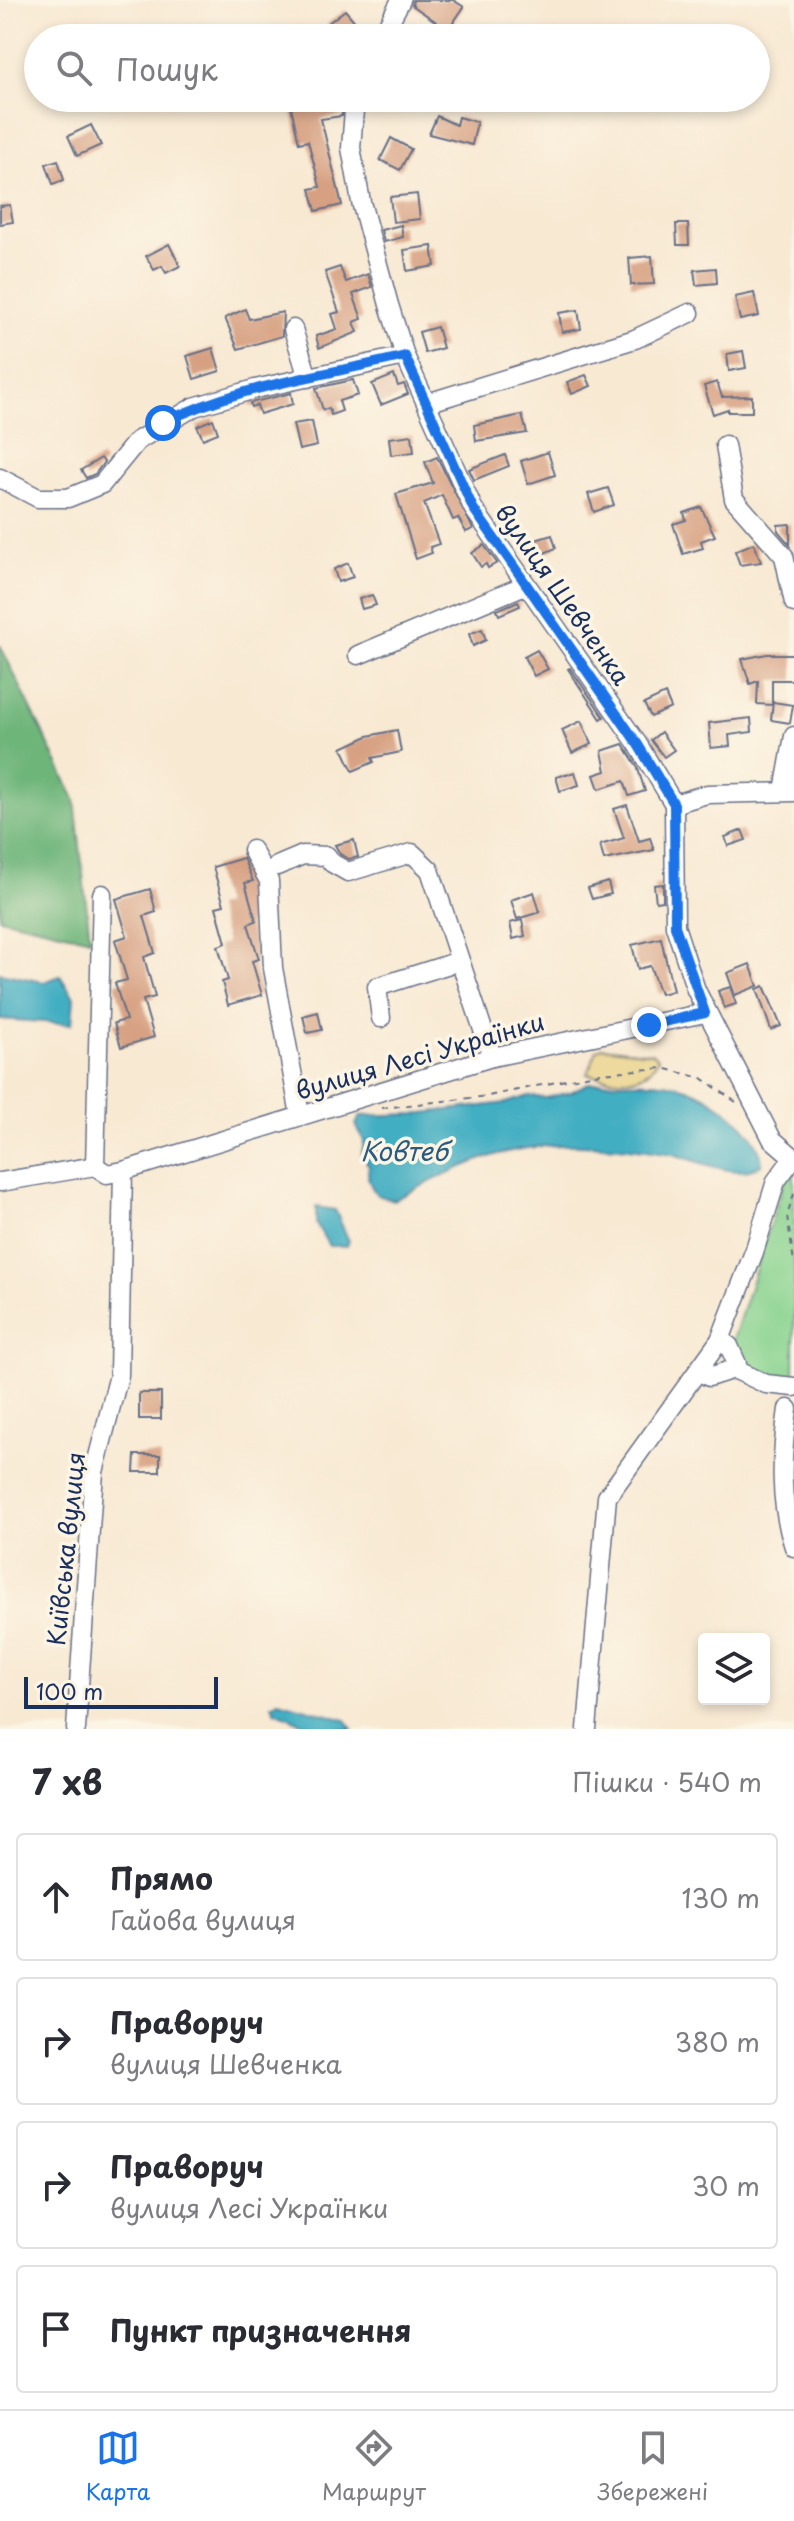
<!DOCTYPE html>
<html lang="uk">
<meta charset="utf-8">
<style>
body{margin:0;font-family:"Playpen Sans",sans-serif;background:#f7f7f7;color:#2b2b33}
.controls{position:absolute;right:24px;bottom:24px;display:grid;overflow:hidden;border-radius:8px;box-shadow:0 4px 12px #0003}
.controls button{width:72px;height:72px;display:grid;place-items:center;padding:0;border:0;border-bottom:2px solid #e1e1e2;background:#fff;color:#2b2b33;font:40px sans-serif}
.scale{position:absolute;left:24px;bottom:20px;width:194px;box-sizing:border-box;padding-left:8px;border:4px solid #1b2f5e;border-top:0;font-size:22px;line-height:28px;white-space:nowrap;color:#1b2f5e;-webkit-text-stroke:6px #fcf5e5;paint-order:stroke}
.stop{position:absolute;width:24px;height:24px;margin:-18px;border:6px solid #1a73e8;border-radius:50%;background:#fff}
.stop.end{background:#1a73e8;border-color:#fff;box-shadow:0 2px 8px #0008}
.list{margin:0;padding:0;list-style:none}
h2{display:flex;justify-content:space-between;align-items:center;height:104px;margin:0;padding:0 32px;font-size:34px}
h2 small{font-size:26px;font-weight:400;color:#7c7c81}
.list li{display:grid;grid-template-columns:52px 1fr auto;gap:24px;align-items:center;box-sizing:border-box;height:128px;margin:0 16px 16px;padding:0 16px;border:2px solid #e1e1e2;border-radius:8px}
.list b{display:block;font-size:30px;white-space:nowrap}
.list p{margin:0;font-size:26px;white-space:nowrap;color:#7c7c81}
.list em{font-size:26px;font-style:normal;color:#7c7c81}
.icon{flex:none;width:44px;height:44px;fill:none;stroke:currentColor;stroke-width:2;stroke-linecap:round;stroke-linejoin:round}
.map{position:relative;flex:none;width:794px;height:1729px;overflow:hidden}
.search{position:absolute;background:#fff;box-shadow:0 4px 12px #0003;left:24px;right:24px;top:24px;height:88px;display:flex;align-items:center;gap:20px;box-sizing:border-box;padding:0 28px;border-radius:44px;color:#7c7c81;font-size:30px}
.sheet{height:680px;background:#fff}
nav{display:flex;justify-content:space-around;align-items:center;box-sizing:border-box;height:112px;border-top:2px solid #e1e1e2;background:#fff;font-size:22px;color:#7c7c81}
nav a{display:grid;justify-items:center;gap:4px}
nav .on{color:#1a73e8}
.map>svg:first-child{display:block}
.green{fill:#89d390;stroke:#528177;stroke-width:2}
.forest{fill:#6eb57a;stroke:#44726c;stroke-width:2}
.sand{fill:#eeda9e;stroke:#84847e;stroke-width:2}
.water{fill:#43aec2;stroke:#2f6e90;stroke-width:2}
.building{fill:#d7a082}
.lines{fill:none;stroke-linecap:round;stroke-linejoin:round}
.minor-casing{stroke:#687087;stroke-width:21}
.path{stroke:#687087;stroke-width:2;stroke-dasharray:6 6;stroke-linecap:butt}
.minor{stroke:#fff;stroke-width:18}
.route{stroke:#1a73e8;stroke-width:10}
.labels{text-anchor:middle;stroke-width:7;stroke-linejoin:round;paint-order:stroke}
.street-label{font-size:24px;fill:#1b2f5e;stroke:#fcf5e5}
.water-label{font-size:26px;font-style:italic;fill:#295b81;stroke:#fcf5e5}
</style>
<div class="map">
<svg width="794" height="1729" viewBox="0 0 794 1729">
<rect width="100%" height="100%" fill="#fcf5e5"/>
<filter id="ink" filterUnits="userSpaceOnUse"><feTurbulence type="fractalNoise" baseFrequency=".0125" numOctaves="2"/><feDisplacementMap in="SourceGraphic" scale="16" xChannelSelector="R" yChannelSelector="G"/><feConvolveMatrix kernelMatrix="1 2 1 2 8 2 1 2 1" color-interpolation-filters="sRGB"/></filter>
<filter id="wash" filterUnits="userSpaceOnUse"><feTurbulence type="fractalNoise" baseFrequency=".006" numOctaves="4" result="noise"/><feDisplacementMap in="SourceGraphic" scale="32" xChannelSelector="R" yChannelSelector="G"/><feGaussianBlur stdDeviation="1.8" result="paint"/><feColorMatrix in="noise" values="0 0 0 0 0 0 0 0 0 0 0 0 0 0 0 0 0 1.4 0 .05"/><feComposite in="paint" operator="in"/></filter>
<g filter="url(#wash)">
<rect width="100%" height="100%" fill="#f8e9d3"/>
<polygon class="green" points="794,1169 794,1382 762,1378 741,1367 732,1343 784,1182"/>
<polygon class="forest" points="0,645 75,799 90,939 0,918"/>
<path class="sand" d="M 603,1047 L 652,1053 L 658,1058 C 647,1085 611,1081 587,1074 L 597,1050 Z"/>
<g class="water">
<polygon points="0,973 44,982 60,976 74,997 72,1024 0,1019"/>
<path d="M 589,1083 C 615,1082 660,1079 684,1087 C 713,1096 761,1131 762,1164 C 740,1183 692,1157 667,1153 C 610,1144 545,1139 489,1157 C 456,1167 425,1185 394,1200 L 377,1195 C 370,1185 366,1178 369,1166 L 362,1154 L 364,1141 L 356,1125 L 360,1116 L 415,1114 L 506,1103 L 529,1096 L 545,1098 L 571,1092 Z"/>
<polygon points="316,1207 335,1210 349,1241 347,1246 329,1246 316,1224"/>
<polygon points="279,1701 346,1720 353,1729 316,1729 275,1711 272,1705"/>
</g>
<g id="blocks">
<g class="building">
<polygon points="413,0 453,0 464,7 448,30 412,5"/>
<polygon points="345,10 357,24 338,38 327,24"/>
<polygon points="289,98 311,98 313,108 331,105 331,98 341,98 342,116 321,119 342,205 316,211 310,189 320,187 308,141 299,143"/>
<polygon points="437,116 456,125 458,117 477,122 472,145 429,134"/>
<polygon points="91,125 101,145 77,156 68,136"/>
<polygon points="391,138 411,149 400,170 380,160"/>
<polygon points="58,160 64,180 53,184 46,164"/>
<polygon points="417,194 420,219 393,222 390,197"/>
<polygon points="10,205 13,222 0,224 0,206"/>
<polygon points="676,224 688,224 689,245 677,245"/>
<polygon points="401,225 403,237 384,242 381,230"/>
<polygon points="169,244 180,266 166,273 162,266 154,270 146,256"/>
<polygon points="432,246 435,266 407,271 404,250"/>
<polygon points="652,256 654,284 631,285 629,258"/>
<polygon points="340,267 346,282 368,274 372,287 353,294 362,319 354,322 358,332 319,348 316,336 337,329 332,314 339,312 325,272"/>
<polygon points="716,268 717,283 696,285 694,270"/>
<polygon points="754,293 759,316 740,320 735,297"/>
<polygon points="245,309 249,319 283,312 282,336 238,349 225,318"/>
<polygon points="578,310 581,329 562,332 559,313"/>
<polygon points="437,327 443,348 425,353 419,332"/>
<polygon points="213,348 220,371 194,379 187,356"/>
<polygon points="743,351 746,368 729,371 727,354"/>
<polygon points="394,375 398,386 404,384 408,394 381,405 372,384"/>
<polygon points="586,375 591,386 572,394 567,382"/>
<polygon points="353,380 358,395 339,401 342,411 331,415 329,408 323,410 316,388"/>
<polygon points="717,382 722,397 752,396 752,412 728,412 728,409 713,414 704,386"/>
<polygon points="291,393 293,404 260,414 257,405 251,407 250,403"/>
<polygon points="522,415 527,433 476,441 474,425"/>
<polygon points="213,419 218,433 203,439 197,426"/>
<polygon points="312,421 317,446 299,450 293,424"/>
<polygon points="412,435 414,452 391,455 389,438"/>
<polygon points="548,452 555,475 528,484 521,461"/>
<polygon points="505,455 509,466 474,480 469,469"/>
<polygon points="437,457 473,529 466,532 458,518 453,520 442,495 424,503 439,544 430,547 432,553 416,559 396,494 433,483 425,462"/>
<polygon points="101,458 104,462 95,474 86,478 81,470"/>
<polygon points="608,488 614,505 594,512 588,494"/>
<polygon points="701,507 715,536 701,541 703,548 683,554 673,524 686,520 684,513"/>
<polygon points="790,524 790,545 778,531 778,525"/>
<polygon points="552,535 556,548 531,559 526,543"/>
<polygon points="754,543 761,562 740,565 735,551"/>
<polygon points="484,545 497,563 488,568 486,564 481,567 472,553"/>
<polygon points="348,563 353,577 338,582 334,569"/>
<polygon points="372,595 376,605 362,609 359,599"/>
<polygon points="518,601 520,606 499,615 497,610"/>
<polygon points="482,629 486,640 473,646 469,634"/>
<polygon points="537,650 548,669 534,676 524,657"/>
<polygon points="767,654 794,654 794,680 772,680 772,705 757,704 758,681 750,684 742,659"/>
<polygon points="570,668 604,717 601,719 568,669"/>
<polygon points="665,694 671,708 651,717 644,704"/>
<polygon points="773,702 793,705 790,723 771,720"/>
<polygon points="751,718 752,732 729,735 730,746 711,748 709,723"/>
<polygon points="581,721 592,744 572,753 562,730"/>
<polygon points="397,730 401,752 372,758 374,762 353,771 342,748 368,736"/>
<polygon points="661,732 674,750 664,757 651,740"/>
<polygon points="623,744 637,766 645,791 629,796 624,781 599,789 594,775 606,771 602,751"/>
<polygon points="575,772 579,785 560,791 556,777"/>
<polygon points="627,805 639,841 650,838 654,850 604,860 600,845 624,838 614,809"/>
<polygon points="742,830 746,840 728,846 725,837"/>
<polygon points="354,840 358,857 349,859 340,854 335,845"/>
<polygon points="243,858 253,881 245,883 256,921 248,924 259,959 252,961 262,995 228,1005 222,982 228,980 218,946 226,943 216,907 224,905 213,867"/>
<polygon points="608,882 611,894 592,899 588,888"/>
<polygon points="663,884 663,901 656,902 654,885"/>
<polygon points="150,889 156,912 144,916 155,953 144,957 155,997 143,1000 154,1037 121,1047 114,1023 126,1020 115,983 127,980 115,940 127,936 116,899"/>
<polygon points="534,892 540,912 517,919 511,900"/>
<polygon points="522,920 525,936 513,939 510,923"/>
<polygon points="661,938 673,991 660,994 650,966 638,969 632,945"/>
<polygon points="750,964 758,986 735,995 727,973"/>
<polygon points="764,986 781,1026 771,1030 757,989"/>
<polygon points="730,987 736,1004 724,1008 718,991"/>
<polygon points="318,1012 322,1030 307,1033 303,1016"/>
<rect x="139" y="1393" width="22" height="26"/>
<polygon points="135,1455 160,1455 160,1472 134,1472"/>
</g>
</g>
</g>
<g filter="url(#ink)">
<use href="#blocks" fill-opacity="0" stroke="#687087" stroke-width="2"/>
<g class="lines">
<defs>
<g id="minor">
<polyline points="381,38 401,0"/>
<polyline points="355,98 351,148 361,202 389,305 405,356 473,508 637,743 674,804 707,794 794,792"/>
<polyline points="293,329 308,378"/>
<polyline points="427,403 635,339 690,313"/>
<polyline points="725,445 734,499 784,556 794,603"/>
<polyline points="0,478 38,498 68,498 102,484 137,441 194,407 255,389 405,356"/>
<polyline points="358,655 525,585"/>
<polyline points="784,791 794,736"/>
<polyline points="674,804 675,926 696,990 772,1139 793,1157"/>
<polyline points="252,850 269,881 273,968 300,1115"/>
<polyline points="277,866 303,855 327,856 332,863 348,872 412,853 430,870 492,1057"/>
<polyline points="381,1018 377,987 459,961"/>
<polyline points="95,1166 102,894"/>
<polyline points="0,1182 95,1166 107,1174 123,1171 492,1057 705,1013"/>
<polyline points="734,1369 766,1384 794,1387"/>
<polyline points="700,1372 709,1377 734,1369 737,1364 729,1346 720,1340"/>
<path d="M 788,1409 C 781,1456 779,1502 794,1547"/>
<polyline points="76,1729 94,1472 119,1375 123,1171"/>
<polyline points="587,1729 607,1497 720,1340 754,1252 776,1181 794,1157"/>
</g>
</defs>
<use href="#minor" class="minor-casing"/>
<g class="path">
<polyline points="382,1108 488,1096 600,1073 663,1068 702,1078 736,1102"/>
<polyline points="794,1194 787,1216 794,1262"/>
</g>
<use href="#minor" class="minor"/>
</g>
</g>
<g class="lines" filter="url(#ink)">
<path class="route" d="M 163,423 C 238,385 324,376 405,356 L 473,508 L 637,743 L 674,804 L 675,926 L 705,1013 L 649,1025"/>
</g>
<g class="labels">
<g class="street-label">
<text transform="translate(562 595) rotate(55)" y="8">вулиця Шевченка</text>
<text transform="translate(420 1057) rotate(-16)" y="8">вулиця Лесі Українки</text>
<text transform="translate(67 1549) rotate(-84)" y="8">Київська вулиця</text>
</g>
<g class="water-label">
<text x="404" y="1161">Ковтеб</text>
</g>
</g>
</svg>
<div class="controls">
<button><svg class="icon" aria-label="layers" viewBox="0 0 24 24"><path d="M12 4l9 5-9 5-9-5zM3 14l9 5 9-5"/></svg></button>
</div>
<div class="scale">100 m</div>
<div class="stop" style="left:163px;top:423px"></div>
<div class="stop end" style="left:649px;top:1025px"></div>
<div class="search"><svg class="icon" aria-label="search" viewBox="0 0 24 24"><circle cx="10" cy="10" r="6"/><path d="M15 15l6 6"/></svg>Пошук</div>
</div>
<section class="sheet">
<h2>7 хв<small>Пішки · 540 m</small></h2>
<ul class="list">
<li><svg class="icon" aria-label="ahead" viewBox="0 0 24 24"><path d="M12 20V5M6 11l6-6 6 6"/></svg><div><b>Прямо</b><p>Гайова вулиця</p></div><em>130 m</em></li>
<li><svg class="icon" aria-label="right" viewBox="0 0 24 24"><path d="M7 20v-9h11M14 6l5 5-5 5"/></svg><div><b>Праворуч</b><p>вулиця Шевченка</p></div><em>380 m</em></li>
<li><svg class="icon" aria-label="right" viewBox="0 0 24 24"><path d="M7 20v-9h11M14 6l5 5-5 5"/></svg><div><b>Праворуч</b><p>вулиця Лесі Українки</p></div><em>30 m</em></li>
<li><svg class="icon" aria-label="arrive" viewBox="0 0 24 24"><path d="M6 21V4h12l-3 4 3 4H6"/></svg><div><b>Пункт призначення</b></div></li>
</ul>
</section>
<nav>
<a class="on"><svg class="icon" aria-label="map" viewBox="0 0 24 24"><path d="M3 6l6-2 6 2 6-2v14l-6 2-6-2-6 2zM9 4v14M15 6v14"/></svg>Карта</a>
<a><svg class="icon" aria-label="directions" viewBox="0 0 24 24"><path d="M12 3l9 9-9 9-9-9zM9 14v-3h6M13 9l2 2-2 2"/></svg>Маршрут</a>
<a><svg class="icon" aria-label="saved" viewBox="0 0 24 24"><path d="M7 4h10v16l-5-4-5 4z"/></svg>Збережені</a>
</nav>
